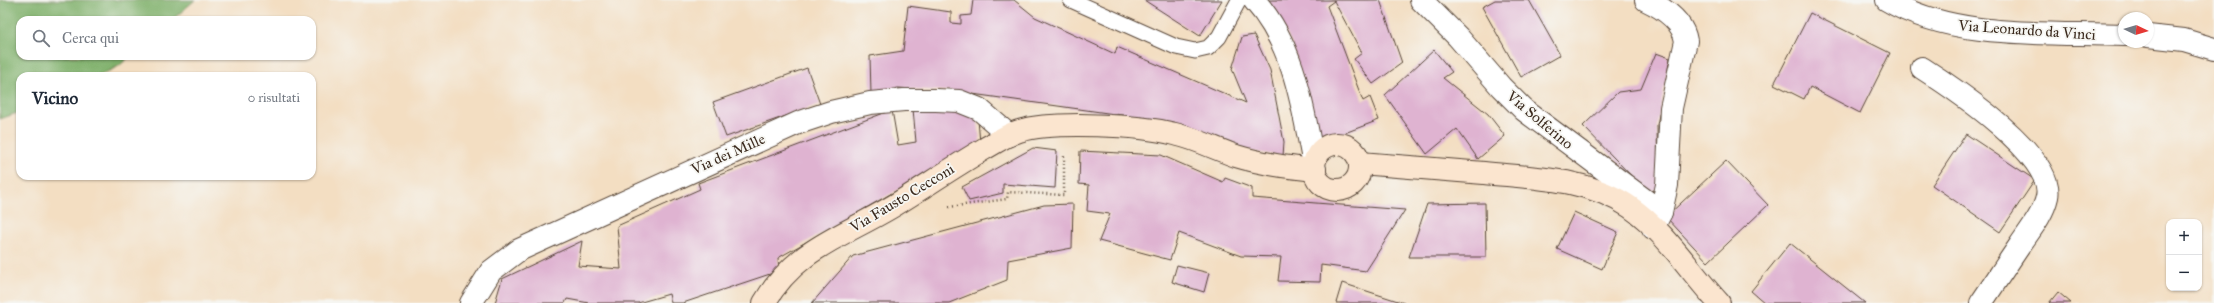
<!DOCTYPE html>
<html lang="it">
<meta charset="utf-8">
<style>
body{margin:0;font-family:"IM FELL Great Primer",serif;background:#f6f6f7;color:#1f2937}
.controls{position:absolute;right:12px;bottom:12px;display:grid;overflow:hidden;border-radius:8px;box-shadow:0 1px 3px #0004}
.controls button{width:36px;height:36px;display:grid;place-items:center;padding:0;border:0;border-bottom:1px solid #e0e1e3;background:#fff;color:#1f2937;font:20px sans-serif}
.compass{position:absolute;left:2118px;top:12px;width:36px;height:36px;border-radius:50%;background:#fff;box-shadow:0 1px 3px #0004;rotate:94deg}
.list{margin:0;padding:0;list-style:none}
h2{display:flex;justify-content:space-between;align-items:center;height:52px;margin:0;padding:0 16px;font-size:17px}
h2 small{font-size:13px;font-weight:400;color:#747a83}
.icon{flex:none;width:22px;height:22px;fill:none;stroke:currentColor;stroke-width:2;stroke-linecap:round;stroke-linejoin:round}
.map{position:relative;flex:none;width:2214px;height:303px;overflow:hidden}
.search{position:absolute;background:#fff;box-shadow:0 1px 3px #0004;left:16px;top:16px;width:300px;height:44px;display:flex;align-items:center;gap:10px;box-sizing:border-box;padding:0 14px;border-radius:12px;color:#747a83;font-size:15px}
.panel{position:absolute;background:#fff;box-shadow:0 1px 3px #0004;left:16px;top:72px;width:300px;height:108px;border-radius:12px}
.map>svg:first-child{display:block}
.forest{fill:#80b16c;stroke:#5e6e45}
.building{fill:#dfb3d1}
.lines{fill:none;stroke-linecap:round;stroke-linejoin:round}
.lane-casing{stroke:#574537;stroke-width:17}
.street-casing{stroke:#574537;stroke-width:24}
.secondary-casing{stroke:#574537;stroke-width:24}
.path{stroke:#574537;stroke-width:2.5;stroke-dasharray:1 3;stroke-linecap:butt}
.lane{stroke:#fff;stroke-width:15}
.street{stroke:#fff;stroke-width:22}
.secondary{stroke:#fbe5cf;stroke-width:22}
.labels{text-anchor:middle;stroke-width:3.5;stroke-linejoin:round;paint-order:stroke}
.street-label{font-size:15px;fill:#3b2a1e;stroke:#f6f6f2}
</style>
<div class="map">
<svg width="2214" height="303" viewBox="0 0 2214 303">
<rect width="100%" height="100%" fill="#f6f6f2"/>
<filter id="ink" filterUnits="userSpaceOnUse"><feTurbulence type="fractalNoise" baseFrequency=".025" numOctaves="2"/><feDisplacementMap in="SourceGraphic" scale="8" xChannelSelector="R" yChannelSelector="G"/><feConvolveMatrix kernelMatrix="1 2 1 2 8 2 1 2 1" color-interpolation-filters="sRGB"/></filter>
<filter id="wash" filterUnits="userSpaceOnUse"><feTurbulence type="fractalNoise" baseFrequency=".012" numOctaves="4" result="noise"/><feDisplacementMap in="SourceGraphic" scale="16" xChannelSelector="R" yChannelSelector="G"/><feGaussianBlur stdDeviation="0.9" result="paint"/><feColorMatrix in="noise" values="0 0 0 0 0 0 0 0 0 0 0 0 0 0 0 0 0 1.4 0 .05"/><feComposite in="paint" operator="in"/></filter>
<g filter="url(#wash)">
<rect width="100%" height="100%" fill="#f3dec2"/>
<polygon class="forest" points="0,0 195,0 172,20 20,20 20,56 130,56 119,66 99,76 20,76 20,112 0,119"/>
<g id="blocks">
<g class="building">
<polygon points="973,0 1014,0 1035,17 1115,54 1117,47 1246,103 1232,69 1242,37 1254,35 1270,70 1284,142 1283,156 1248,151 1129,116 958,92 898,88 871,94 870,56 903,51 908,6 951,12 951,23 961,24 961,16 971,15"/>
<polygon points="1144,0 1222,0 1200,36"/>
<polygon points="1268,0 1380,0 1402,63 1373,84 1354,59 1362,53 1334,1 1327,6 1363,101 1370,97 1379,120 1321,142 1291,42"/>
<polygon points="1495,0 1529,0 1560,55 1521,77 1482,7"/>
<polygon points="1810,13 1890,53 1860,113 1810,87 1804,99 1774,84"/>
<polygon points="1434,50 1452,72 1443,78 1488,114 1505,136 1478,159 1457,129 1427,154 1385,95"/>
<polygon points="1656,53 1670,58 1657,125 1658,188 1648,193 1583,126 1618,92 1641,89"/>
<polygon points="807,68 820,104 726,137 713,102"/>
<polygon points="913,109 968,110 978,120 980,143 778,258 779,271 683,303 671,303 669,294 638,303 589,303 567,299 565,303 495,303 502,279 582,241 578,266 621,269 617,226 700,189 698,183 892,110 898,145 916,142"/>
<polygon points="1966,134 2035,180 2000,232 1932,185"/>
<polygon points="1033,148 1057,151 1055,188 1003,184 1003,193 969,201 962,187"/>
<polygon points="1080,151 1161,155 1223,182 1225,178 1252,188 1252,198 1405,210 1366,271 1321,265 1320,282 1278,281 1281,257 1241,256 1179,233 1170,260 1099,241 1110,214 1087,211 1089,185 1079,184"/>
<polygon points="1726,161 1768,205 1708,262 1666,217"/>
<polygon points="1485,203 1486,257 1409,257 1427,204"/>
<polygon points="1073,204 1072,248 1008,260 1007,280 949,303 812,303 853,256 1044,205"/>
<polygon points="1574,212 1618,232 1602,269 1557,249"/>
<polygon points="1790,243 1865,303 1765,303 1751,291"/>
<polygon points="1177,265 1209,273 1204,292 1172,282"/>
<polygon points="1342,283 1404,303 1336,303"/>
<polygon points="2058,292 2071,303 2049,303"/>
</g>
</g>
</g>
<g filter="url(#ink)">
<use href="#blocks" fill-opacity="0" stroke="#574537" stroke-width="1"/>
<g class="lines">
<defs>
<polyline id="lane" points="1071,0 1176,47 1195,51 1208,48 1219,37 1239,0"/>
<g id="street">
<path d="M 1254,0 C 1296,47 1303,110 1315,170"/>
<polyline points="1421,0 1458,37 1501,87 1524,110 1661,212 1653,228"/>
<path d="M 1646,0 C 1663,8 1683,21 1686,41 L 1671,108 L 1667,185 L 1661,212"/>
<path d="M 1887,0 C 1954,40 2048,32 2124,35"/>
<polyline points="2148,36 2184,40 2214,49"/>
<path d="M 1922,68 C 1953,88 2056,156 2047,197 C 2043,215 2030,230 2020,245 C 2007,264 1994,284 1981,303"/>
<polyline points="471,303 491,271 519,250 798,123 831,112 870,103 904,100 936,100 959,101 979,109 1009,135"/>
</g>
<g id="secondary">
<circle cx="1337" cy="167" r="23"/>
<path d="M 1360,163 C 1401,166 1442,170 1484,173 C 1533,178 1588,178 1630,207 C 1666,232 1690,272 1719,303"/>
<path d="M 764,303 C 796,249 839,238 890,208 C 921,189 952,168 984,149 C 995,143 1006,135 1019,131 C 1053,121 1140,125 1175,134 C 1196,139 1216,149 1236,156 C 1262,164 1288,167 1315,170"/>
</g>
</defs>
<use href="#lane" class="lane-casing"/>
<use href="#street" class="street-casing"/>
<use href="#secondary" class="secondary-casing"/>
<polyline class="path" points="949,207 1007,199 1008,192 1064,195 1064,156"/>
<use href="#lane" class="lane"/>
<use href="#street" class="street"/>
<use href="#secondary" class="secondary"/>
</g>
</g>
<g class="labels">
<g class="street-label">
<text transform="translate(2027 30) rotate(4)" y="5">Via Leonardo da Vinci</text>
<text transform="translate(1540 120) rotate(40)" y="5">Via Solferino</text>
<text transform="translate(728 154) rotate(-24)" y="5">Via dei Mille</text>
<text transform="translate(902 198) rotate(-31)" y="5">Via Fausto Cecconi</text>
</g>
</g>
</svg>
<div class="controls">
<button>+</button>
<button>−</button>
</div>
<svg class="compass" viewBox="-18 -18 36 36"><path d="M0-13l5 13h-10z" fill="#e53935"/><path d="M0 13l5-13h-10z" fill="#747a83"/></svg>
<div class="search"><svg class="icon" aria-label="search" viewBox="0 0 24 24"><circle cx="10" cy="10" r="6"/><path d="M15 15l6 6"/></svg>Cerca qui</div>
<section class="panel">
<h2>Vicino<small>0 risultati</small></h2>
<ul class="list">
</ul>
</section>
</div>
